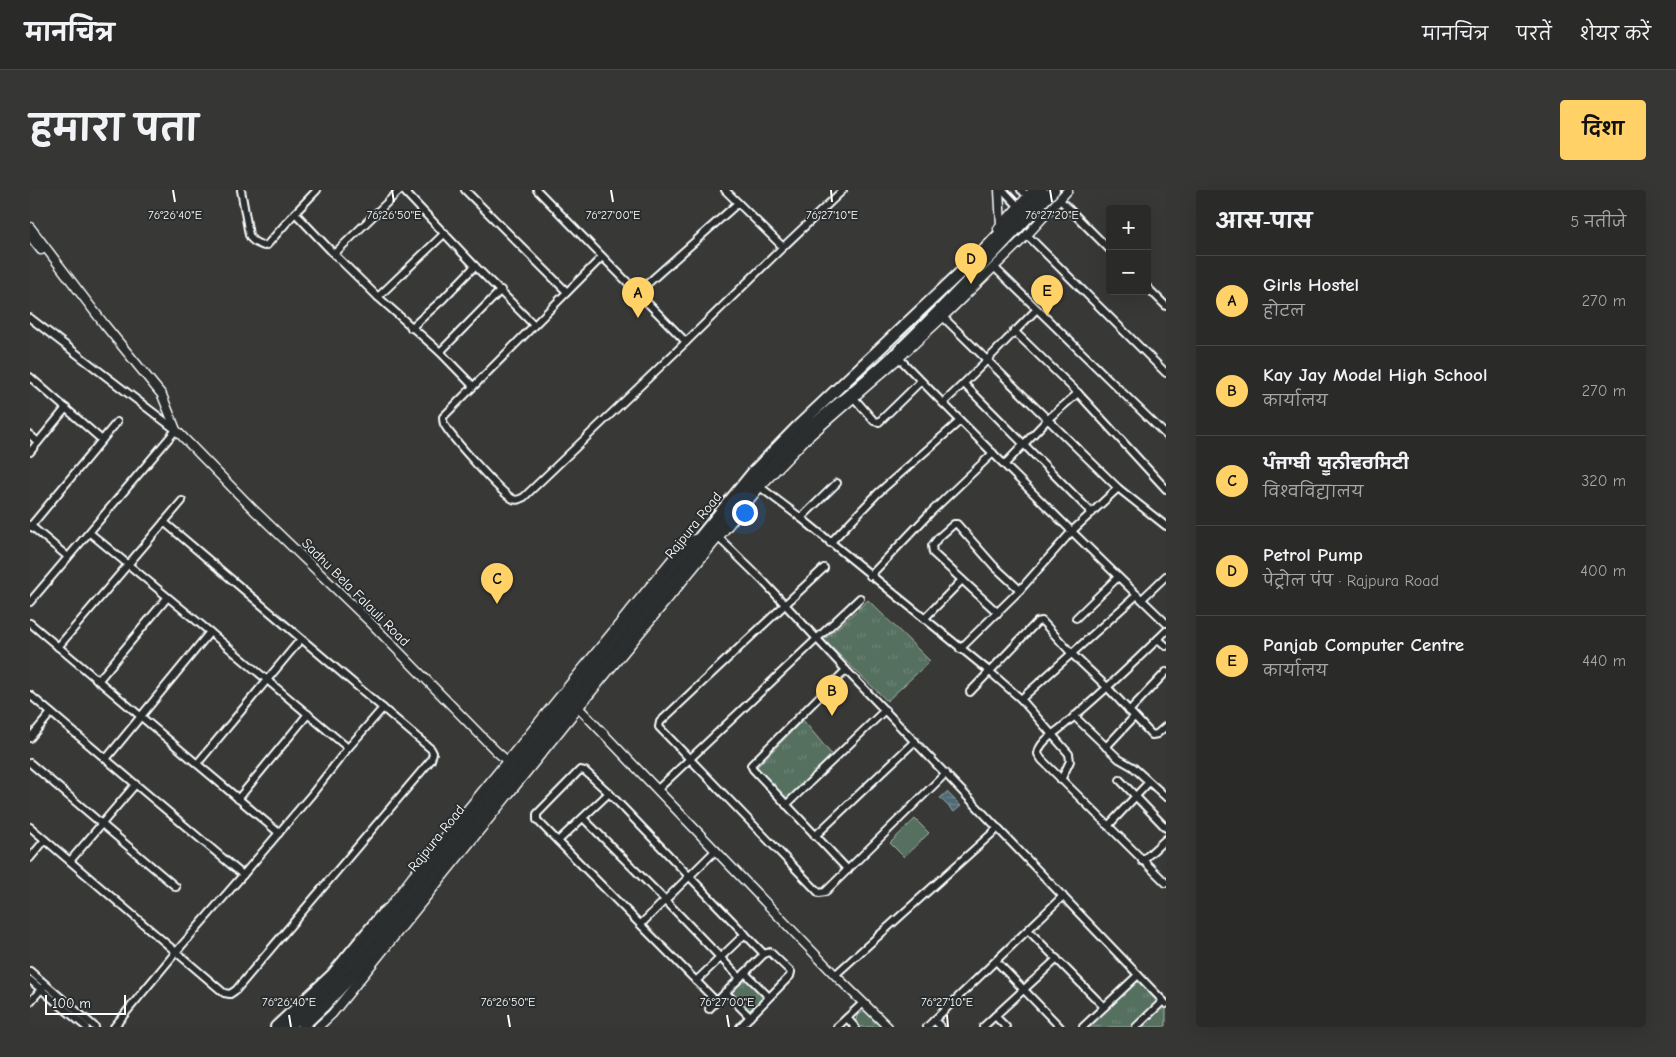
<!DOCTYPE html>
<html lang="hi">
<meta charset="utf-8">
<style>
body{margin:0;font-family:"Comic Neue","Playpen Sans Deva","Noto Sans Gurmukhi",sans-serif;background:#363634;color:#f1f3f6}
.controls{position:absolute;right:15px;top:15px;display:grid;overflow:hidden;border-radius:5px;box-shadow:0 5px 20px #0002}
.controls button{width:45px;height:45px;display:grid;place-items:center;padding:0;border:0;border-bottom:1px solid #464645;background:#2a2a28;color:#f1f3f6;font:25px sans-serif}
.scale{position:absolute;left:15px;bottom:12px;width:81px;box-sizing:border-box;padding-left:5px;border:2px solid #fff;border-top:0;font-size:14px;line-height:18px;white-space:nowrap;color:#fff;-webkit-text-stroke:4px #2a2d2e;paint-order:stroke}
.you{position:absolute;left:714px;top:322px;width:18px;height:18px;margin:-12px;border:4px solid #fff;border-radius:50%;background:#1a73e8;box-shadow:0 0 0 8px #1a73e833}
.badge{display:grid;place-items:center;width:32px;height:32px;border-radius:50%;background:#ffd166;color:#111;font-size:16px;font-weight:700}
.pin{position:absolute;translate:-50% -41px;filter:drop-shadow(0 1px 2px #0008)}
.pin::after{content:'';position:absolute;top:26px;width:18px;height:15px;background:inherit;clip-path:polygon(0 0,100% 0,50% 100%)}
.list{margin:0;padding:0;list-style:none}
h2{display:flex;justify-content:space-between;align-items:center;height:65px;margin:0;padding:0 20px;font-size:21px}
h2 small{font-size:16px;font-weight:400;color:#a5a7a8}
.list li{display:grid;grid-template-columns:32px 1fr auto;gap:15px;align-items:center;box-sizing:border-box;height:90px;padding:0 20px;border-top:1px solid #464645}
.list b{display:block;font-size:19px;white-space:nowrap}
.list p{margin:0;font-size:16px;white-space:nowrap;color:#a5a7a8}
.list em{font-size:16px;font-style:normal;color:#a5a7a8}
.map{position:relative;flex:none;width:1136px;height:837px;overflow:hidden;border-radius:5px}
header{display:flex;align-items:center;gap:30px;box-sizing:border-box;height:70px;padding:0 25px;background:#2a2a28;border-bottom:1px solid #464645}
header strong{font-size:24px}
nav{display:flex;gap:28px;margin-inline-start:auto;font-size:18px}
.intro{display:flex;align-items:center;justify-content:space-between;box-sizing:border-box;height:120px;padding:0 30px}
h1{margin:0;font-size:35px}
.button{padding:12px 22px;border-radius:5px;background:#ffd166;color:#111;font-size:18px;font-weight:700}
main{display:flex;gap:30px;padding:0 30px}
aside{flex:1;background:#2a2a28;border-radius:5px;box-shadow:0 5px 20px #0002}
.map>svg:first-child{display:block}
.park{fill:url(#park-tufts);stroke:#aab8af}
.pitch{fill:#54705f;stroke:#aab8af}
.water{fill:url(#water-rules);stroke:#96a6ac}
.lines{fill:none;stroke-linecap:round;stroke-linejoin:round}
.minor-casing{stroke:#fff;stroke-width:10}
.tertiary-casing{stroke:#fff;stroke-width:11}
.primary-casing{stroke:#fff;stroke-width:14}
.trunk-casing{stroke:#fff;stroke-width:14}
.minor{stroke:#2a2d2e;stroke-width:6}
.tertiary{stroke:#2a2d2e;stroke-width:8}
.primary{stroke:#2a2d2e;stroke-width:10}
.trunk{stroke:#2a2d2e;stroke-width:10}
.ticks{fill:none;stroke:#fff;stroke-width:2}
.labels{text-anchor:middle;stroke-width:4;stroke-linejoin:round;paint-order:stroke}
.street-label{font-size:14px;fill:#fff;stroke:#2a2d2e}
.ticks-label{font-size:12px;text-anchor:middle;fill:#fff;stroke:#2a2d2e;stroke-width:4;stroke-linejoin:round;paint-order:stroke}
</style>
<header>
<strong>मानचित्र</strong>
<nav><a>मानचित्र</a><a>परतें</a><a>शेयर करें</a></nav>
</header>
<div class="intro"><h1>हमारा पता</h1><a class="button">दिशा</a></div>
<main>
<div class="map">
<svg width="1136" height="837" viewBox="0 0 1136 837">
<defs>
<pattern id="park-tufts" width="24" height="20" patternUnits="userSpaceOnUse" patternTransform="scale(1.25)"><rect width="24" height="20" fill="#54705f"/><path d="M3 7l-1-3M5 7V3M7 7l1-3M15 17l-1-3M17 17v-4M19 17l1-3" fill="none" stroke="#6e8577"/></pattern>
<pattern id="water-rules" width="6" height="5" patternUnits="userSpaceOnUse" patternTransform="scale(1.25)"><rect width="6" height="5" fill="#506b75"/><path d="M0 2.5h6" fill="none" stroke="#6a818a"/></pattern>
</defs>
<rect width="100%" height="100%" fill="#383836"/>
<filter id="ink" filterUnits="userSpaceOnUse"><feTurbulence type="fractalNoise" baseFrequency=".02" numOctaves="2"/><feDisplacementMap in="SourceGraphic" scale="10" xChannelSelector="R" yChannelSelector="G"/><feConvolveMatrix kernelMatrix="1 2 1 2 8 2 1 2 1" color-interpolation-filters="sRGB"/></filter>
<g filter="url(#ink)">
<g class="park">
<polygon points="838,410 900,471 857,511 794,450"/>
<polygon points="773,530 802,565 756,609 727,577"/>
<polygon points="715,788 736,807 721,822 719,822 699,803"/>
<polygon points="1108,790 1136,818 1136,837 1059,837"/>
<polygon points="835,820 852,837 829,837 825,833 827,826"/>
</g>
<polygon class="pitch" points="885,629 899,643 874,667 860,653"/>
<polygon class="water" points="917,602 931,616 924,622 910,608"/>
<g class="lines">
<defs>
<g id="minor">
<path d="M 211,0 L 219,45 C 222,52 227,53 234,56 L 237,55 L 265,23 L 304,64"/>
<polyline points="370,0 304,64 348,107 410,162 443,196"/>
<polyline points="373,0 445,76 504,135"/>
<polyline points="435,0 537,102"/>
<polyline points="507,0 656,152 753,57"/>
<polyline points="695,0 753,57 813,0"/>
<polyline points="973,0 990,18"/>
<polyline points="991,0 999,7"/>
<polyline points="1029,9 1080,60"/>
<polyline points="265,23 287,0"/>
<polyline points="997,45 1136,183"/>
<path d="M 572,67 L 413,227 C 413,230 413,231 414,234 C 420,246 472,304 483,309 C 487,311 490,309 494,307 L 656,152"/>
<polyline points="964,77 1136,245"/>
<polyline points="1117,97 1136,116"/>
<polyline points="607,103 708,13"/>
<polyline points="348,107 415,43"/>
<polyline points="913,127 1088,298 1136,336"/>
<polyline points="0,128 146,240 0,412"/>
<polyline points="381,138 413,109 445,76"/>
<polyline points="984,141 1048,203 1136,299"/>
<polyline points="410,162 471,100"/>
<path d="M 869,168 C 956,258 1046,346 1136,433"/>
<polyline points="0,187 72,250"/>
<polyline points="934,194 1062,323"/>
<polyline points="824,208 844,231 849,232 891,191"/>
<path d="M 913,213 C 946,183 976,150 1007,119"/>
<polyline points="0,245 8,252"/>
<polyline points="0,262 36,218"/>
<polyline points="975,274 1018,229 1048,203"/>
<polyline points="730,297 771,328 959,481 991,509 1039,564 1040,571 1031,590"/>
<polyline points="771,328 807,293"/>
<polyline points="0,335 38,367"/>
<polyline points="0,337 87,232"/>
<polyline points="60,343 180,442 76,569"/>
<polyline points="688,347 734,392 816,480 1136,814"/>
<polyline points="800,353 848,303 930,231"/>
<polyline points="794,378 630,532 629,537 789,703 795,702 916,583"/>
<polyline points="840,386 900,323 963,263"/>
<polyline points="1112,409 1136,386"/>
<polyline points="968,423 903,363 902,356 908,348 924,334 927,334 964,376 990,400"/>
<polyline points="1046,428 1088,387"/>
<polyline points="894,429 932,390"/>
<polyline points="0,433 249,643"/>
<path d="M 1136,441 C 1103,474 1069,506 1033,536 C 1025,543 1009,552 1008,564 L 1012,570 L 1136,693"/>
<polyline points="180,442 318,558 282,604 213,685"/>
<polyline points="1128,449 1136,456"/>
<polyline points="28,457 152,311"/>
<polyline points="930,459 990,400 1042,341 1088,298"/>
<polyline points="816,480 721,575 723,579 818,680"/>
<polyline points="68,491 137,408"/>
<polyline points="940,502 1007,432 1012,431 1042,464 1078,498 1122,545 1127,544 1136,536"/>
<polyline points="0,505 213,685 146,762 0,637"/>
<polyline points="991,509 1107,405"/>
<polyline points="1099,521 1136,482"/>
<polyline points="1044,526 1089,569 1103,577 1136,607"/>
<polyline points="0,548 21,523"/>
<polyline points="1076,557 1104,527"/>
<polyline points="318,558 353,518"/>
<polyline points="0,573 146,697"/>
<polyline points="167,574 271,449"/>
<polyline points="1090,590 1136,638"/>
<polyline points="628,599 830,408"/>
<polyline points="208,609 278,524"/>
<polyline points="756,615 855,520"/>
<polyline points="553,628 635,710 710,788"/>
<polyline points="1078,636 1119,592"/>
<polyline points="785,646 885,551"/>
<polyline points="528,651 579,603"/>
<polyline points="0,668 15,650"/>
<polyline points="40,671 105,595"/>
<polyline points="1112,671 1136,649"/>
<polyline points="611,734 686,660"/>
<polyline points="998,740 1074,817"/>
<polyline points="966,771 1030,837"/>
<polyline points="0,781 65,837"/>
<polyline points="715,783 739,807"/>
<polyline points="805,785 968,638"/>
<polyline points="0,790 56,837"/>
<polyline points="666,791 715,744"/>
<polyline points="695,802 720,827"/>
<polyline points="686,811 507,630 507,624 550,580 555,581 579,603 734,764 740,762 761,782 760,786 710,837"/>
<polyline points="0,812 14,796"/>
<polyline points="679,819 734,764"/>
<polyline points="965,826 976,837"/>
<polyline points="817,828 825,837"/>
<polyline points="904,830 911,837"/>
<polyline points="84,837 146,762 194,803 200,804 206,800 401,570 403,563 401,559 134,332"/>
<polyline points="807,837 833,813"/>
<polyline points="897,837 1033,706"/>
<polyline points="953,837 1027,769"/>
<polyline points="1053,837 1108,785"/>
<polyline points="1106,837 1133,811"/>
</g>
<g id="tertiary">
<polyline points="969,0 971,36"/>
<polyline points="0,37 74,134 132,205 146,240 224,320 338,430 465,560 486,579"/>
<polyline points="968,39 1003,0"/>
<polyline points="0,46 11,60"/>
<polyline points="546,515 806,786 858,837"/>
<polyline points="357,720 383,686 652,357 660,351 670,347"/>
<polyline points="288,837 302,824 549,517 730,297 775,250 869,168 913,127 997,45 1038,0"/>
</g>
<polyline id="primary" points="246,837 302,785 353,723 357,720 367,718"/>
<g id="trunk">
<polyline points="258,837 289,808 328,767 397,681 724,281 767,237 951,63 1012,0"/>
<path d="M 272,837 L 293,817 L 334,773 L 524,538 C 554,504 582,468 610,433 C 650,383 690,332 732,284 C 772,240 821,206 864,165 C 919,113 971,55 1024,0"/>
</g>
</defs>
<use href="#minor" class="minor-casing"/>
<use href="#tertiary" class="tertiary-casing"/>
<use href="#primary" class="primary-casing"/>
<use href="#trunk" class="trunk-casing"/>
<use href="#minor" class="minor"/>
<use href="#tertiary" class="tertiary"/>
<use href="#primary" class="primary"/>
<use href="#trunk" class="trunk"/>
</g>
</g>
<path class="ticks" d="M 143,0 L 145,12M 362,0 L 364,12M 581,0 L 583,12M 801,0 L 802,12M 1020,0 L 1022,12M 259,825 L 261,837M 478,825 L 480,837M 697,825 L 699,837M 917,825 L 918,837"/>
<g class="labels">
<g class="street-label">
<text transform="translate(663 335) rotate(-51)" y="5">Rajpura Road</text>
<text transform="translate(326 402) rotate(45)" y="5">Sadhu Bela Falauli Road</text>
<text transform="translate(406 648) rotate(-51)" y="5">Rajpura Road</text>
</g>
</g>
<g class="ticks-label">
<text x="145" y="29">76°26'40"E</text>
<text x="364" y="29">76°26'50"E</text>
<text x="583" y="29">76°27'00"E</text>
<text x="802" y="29">76°27'10"E</text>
<text x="1022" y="29">76°27'20"E</text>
<text x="259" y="816">76°26'40"E</text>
<text x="478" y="816">76°26'50"E</text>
<text x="697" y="816">76°27'00"E</text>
<text x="917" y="816">76°27'10"E</text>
</g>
</svg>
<div class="controls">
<button>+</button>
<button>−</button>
</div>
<div class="scale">100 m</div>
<div class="you"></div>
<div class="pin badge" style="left:608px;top:128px">A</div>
<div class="pin badge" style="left:802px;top:526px">B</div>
<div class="pin badge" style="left:467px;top:414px">C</div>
<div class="pin badge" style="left:941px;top:94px">D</div>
<div class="pin badge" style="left:1017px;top:126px">E</div>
</div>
<aside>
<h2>आस-पास<small>5 नतीजे</small></h2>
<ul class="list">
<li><span class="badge">A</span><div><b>Girls Hostel</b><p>होटल</p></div><em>270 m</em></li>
<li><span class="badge">B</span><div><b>Kay Jay Model High School</b><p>कार्यालय</p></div><em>270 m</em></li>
<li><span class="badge">C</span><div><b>ਪੰਜਾਬੀ ਯੂਨੀਵਰਸਿਟੀ</b><p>विश्वविद्यालय</p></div><em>320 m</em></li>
<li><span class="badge">D</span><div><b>Petrol Pump</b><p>पेट्रोल पंप · Rajpura Road</p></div><em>400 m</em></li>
<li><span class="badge">E</span><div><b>Panjab Computer Centre</b><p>कार्यालय</p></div><em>440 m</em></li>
</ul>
</aside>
</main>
